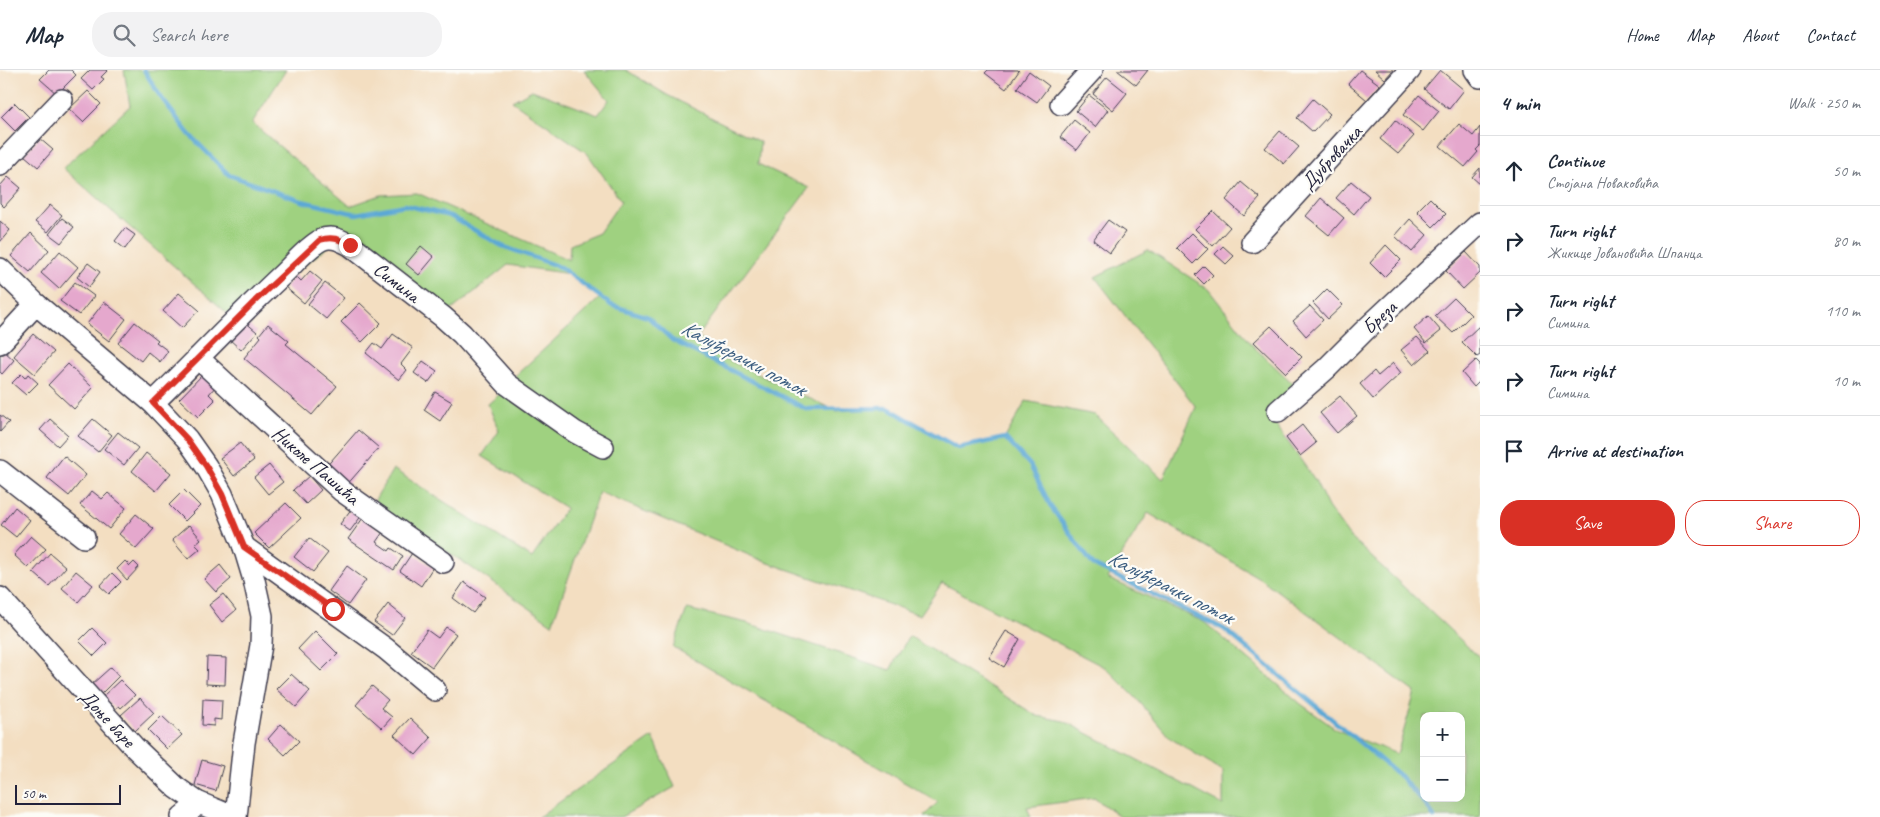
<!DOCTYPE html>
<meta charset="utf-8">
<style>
body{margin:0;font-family:Caveat,sans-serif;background:#f2f2f3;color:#1f2937}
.controls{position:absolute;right:15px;bottom:15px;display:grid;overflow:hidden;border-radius:10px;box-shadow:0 5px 20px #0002}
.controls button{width:45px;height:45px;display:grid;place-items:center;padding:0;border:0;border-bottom:1px solid #e0e1e3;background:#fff;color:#1f2937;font:25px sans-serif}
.scale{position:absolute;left:15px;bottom:12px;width:106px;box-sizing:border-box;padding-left:5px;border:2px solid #22223b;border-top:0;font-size:14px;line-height:18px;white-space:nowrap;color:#22223b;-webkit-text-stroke:4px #fdfcf7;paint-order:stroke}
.stop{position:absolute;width:15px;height:15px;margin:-11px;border:4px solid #d93025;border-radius:50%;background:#fff}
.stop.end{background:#d93025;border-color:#fff;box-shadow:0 1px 5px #0008}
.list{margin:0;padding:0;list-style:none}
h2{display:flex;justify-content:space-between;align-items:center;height:65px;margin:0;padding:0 20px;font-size:21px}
h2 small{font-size:16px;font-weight:400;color:#747a83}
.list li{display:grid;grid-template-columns:32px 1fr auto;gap:15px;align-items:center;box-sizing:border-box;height:70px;padding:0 20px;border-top:1px solid #e0e1e3}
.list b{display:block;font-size:19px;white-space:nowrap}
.list p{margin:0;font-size:16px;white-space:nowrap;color:#747a83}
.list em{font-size:16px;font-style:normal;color:#747a83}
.actions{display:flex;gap:10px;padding:15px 20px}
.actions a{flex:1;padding:11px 0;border:1px solid #d93025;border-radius:20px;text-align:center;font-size:18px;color:#d93025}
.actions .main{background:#d93025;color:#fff}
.icon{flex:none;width:28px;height:28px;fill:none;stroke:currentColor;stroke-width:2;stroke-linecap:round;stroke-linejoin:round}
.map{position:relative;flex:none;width:1480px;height:747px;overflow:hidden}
header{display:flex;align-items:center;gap:30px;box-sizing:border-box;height:70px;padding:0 25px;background:#fff;border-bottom:1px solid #e0e1e3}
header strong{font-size:24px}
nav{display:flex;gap:28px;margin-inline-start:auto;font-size:18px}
.search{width:350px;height:45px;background:#f2f2f3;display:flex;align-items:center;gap:12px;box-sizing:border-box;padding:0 18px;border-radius:20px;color:#747a83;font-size:19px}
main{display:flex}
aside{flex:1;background:#fff}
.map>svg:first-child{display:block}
.green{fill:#9fd180;stroke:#607a5e;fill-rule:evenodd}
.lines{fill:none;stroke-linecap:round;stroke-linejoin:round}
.stream{stroke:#5ca8d5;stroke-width:4.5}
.building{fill:#e5a8cd}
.minor-casing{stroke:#413e4f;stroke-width:24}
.minor{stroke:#fff;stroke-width:21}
.route{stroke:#d93025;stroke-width:6}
.labels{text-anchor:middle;stroke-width:4.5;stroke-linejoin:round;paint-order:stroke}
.street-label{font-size:20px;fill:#22223b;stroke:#fdfcf7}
.water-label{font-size:21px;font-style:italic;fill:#3c5e80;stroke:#fdfcf7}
</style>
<header>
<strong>Map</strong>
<div class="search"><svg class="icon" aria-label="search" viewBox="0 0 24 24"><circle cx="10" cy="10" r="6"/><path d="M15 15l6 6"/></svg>Search here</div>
<nav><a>Home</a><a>Map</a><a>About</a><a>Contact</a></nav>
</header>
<main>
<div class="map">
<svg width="1480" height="747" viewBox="0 0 1480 747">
<rect width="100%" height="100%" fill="#fdfcf7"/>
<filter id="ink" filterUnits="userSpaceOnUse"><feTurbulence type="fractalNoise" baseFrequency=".02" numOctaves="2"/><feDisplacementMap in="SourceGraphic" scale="10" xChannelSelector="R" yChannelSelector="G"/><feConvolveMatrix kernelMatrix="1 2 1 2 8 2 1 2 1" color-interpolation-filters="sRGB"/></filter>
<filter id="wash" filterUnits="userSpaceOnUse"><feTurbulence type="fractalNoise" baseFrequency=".0096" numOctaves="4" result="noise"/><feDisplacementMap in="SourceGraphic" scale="20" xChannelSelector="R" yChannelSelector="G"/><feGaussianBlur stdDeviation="1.12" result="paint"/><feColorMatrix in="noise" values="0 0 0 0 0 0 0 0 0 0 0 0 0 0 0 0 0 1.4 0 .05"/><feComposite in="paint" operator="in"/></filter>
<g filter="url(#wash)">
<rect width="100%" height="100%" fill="#f3dec1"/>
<g class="green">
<path d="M 124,0 L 286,0 L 252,53 L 350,136 L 381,125 L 417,123 L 569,190 L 570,175 L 599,163 L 621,131 L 587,83 L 512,31 L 532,20 L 598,45 L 609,30 L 584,0 L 626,0 L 667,25 L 760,72 L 758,94 L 809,118 L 698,266 L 724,288 L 836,341 L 888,338 L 958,378 L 1005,368 L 1026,331 L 1095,345 L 1163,409 L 1196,337 L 1095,207 L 1148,180 L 1208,219 L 1254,277 L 1301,321 L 1271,348 L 1315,410 L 1328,437 L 1349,466 L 1480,588 L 1480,747 L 1121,747 L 1094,728 L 1027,737 L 1031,747 L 923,747 L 938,732 L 673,577 L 687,539 L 747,553 L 890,600 L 909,566 L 1037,646 L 1064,651 L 1223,735 L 1223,701 L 1170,668 L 1137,629 L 1106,598 L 942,513 L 920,545 L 763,491 L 599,422 L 552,554 L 469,496 L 373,433 L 393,399 L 532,488 L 566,438 L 482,386 L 499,361 L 488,334 L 501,323 L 504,316 L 601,227 L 570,204 L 508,195 L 443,247 L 338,169 L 235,250 L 63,98 L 130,36 ZM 1148,443 L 1261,509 L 1415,622 L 1397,684 L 1337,660 L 1301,634 L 1204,552 L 1107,508 ZM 1424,646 L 1461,646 L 1461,728 L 1424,728 Z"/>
<polygon points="653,667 675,717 621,747 538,747"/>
</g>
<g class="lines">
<polyline class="stream" points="144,0 160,26 189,64 229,105 302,131 356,144 405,135 450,146 502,176 560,197 611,235 648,247 672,270 806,339 888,338 958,378 1005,368 1030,395 1051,437 1093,495 1224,559 1401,707 1430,740 1434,747"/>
</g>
<g id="blocks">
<g class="building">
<polygon points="49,0 71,0 76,5 57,24 40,9"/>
<polygon points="90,0 108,0 101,7 104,9 93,20 81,9"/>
<polygon points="988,0 1018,0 1019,1 1006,19 985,3"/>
<polygon points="1117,0 1148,0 1136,15"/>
<polygon points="1360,0 1380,15 1367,30 1348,14"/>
<polygon points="1375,0 1393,0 1385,9"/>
<polygon points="1440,0 1464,20 1449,39 1424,19"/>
<polygon points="1029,1 1049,16 1037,32 1017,18"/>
<polygon points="1107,7 1127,23 1113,40 1093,24"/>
<polygon points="88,21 101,34 83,52 69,39"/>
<polygon points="1089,25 1108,40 1095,57 1076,41"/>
<polygon points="1419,25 1439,41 1423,61 1403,45"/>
<polygon points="1313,29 1330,44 1313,62 1297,48"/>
<polygon points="15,33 29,47 15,61 1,47"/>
<polygon points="1074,50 1090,63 1077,80 1060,67"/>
<polygon points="1395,50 1414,66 1398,84 1380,69"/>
<polygon points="1459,54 1473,66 1480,57 1480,76 1476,80 1478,82 1465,97 1440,76"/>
<polygon points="1280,61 1299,77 1284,94 1265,78"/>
<polygon points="39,68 53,80 38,97 24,85"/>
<polygon points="1480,98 1480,114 1472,107"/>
<polygon points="8,107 21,118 4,137 0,133 0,116"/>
<polygon points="1351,111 1369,126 1354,144 1336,128"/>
<polygon points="1241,112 1260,128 1244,146 1226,130"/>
<polygon points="1321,128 1344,148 1329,165 1306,146"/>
<polygon points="1430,128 1446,144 1433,157 1417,141"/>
<polygon points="50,135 62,145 48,162 35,152"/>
<polygon points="1213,141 1230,157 1213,176 1195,159"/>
<polygon points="62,148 74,157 61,173 49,164"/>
<polygon points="1410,149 1427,165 1412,182 1395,166"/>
<polygon points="1108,150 1125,162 1110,183 1093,170"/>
<polygon points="0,151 10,160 0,172"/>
<polygon points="125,158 135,165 125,179 115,171"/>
<polygon points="31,163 49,180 30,202 11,186"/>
<polygon points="1192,163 1208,179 1193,194 1177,178"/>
<polygon points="1386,175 1401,190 1384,207 1370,193"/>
<polygon points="421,176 434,187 419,205 406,194"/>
<polygon points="1223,176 1234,186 1226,194 1215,184"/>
<polygon points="60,181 78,197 59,219 41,203"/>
<polygon points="1466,182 1480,197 1480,203 1463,219 1446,201"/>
<polygon points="88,193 100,202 89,217 77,207"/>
<polygon points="1204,196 1213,205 1204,214 1195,205"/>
<polygon points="310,201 322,211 304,233 285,217 295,205 301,211"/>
<polygon points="75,212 94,226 79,245 60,231"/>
<polygon points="325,213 344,228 326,249 308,234"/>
<polygon points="1327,219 1343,235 1328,249 1313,233"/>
<polygon points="179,223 199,240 182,258 163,241"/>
<polygon points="1454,228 1471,245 1453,263 1435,246"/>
<polygon points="104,232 126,249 109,271 87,254"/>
<polygon points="360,233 381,253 362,272 341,252"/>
<polygon points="1310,236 1323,250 1306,266 1293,251"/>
<polygon points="1428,246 1441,261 1426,273 1414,259"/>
<polygon points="244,251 257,262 241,280 228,268"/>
<polygon points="135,252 158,270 156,272 168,281 160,292 148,282 141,291 118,273"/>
<polygon points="268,254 289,271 286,274 337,316 312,345 244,288 261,267 259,265"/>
<polygon points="1271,256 1302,287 1286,303 1254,272"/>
<polygon points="1479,256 1480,285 1477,287 1462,272"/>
<polygon points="33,264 54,282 35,304 14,286"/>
<polygon points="393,264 413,278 401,294 407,300 399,310 366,283 374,273 382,279"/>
<polygon points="1417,267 1430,281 1414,295 1401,280"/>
<polygon points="4,281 14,290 2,304 0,302 0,285"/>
<polygon points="1476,290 1480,294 1480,311 1474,317 1462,303"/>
<polygon points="423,291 437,301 428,313 414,303"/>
<polygon points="1393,293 1401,303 1373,329 1360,314 1374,301 1378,306"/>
<polygon points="68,294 93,318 74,339 48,315"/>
<polygon points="204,303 217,315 209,324 215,330 198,347 179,329"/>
<polygon points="21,304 25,308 28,304 38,313 26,325 12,313"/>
<polygon points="435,322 452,332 440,351 424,340"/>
<polygon points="1340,326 1357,346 1337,363 1320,343"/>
<polygon points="0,345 9,352 0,362"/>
<polygon points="50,349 68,365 58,376 40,360"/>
<polygon points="93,349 112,365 98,382 78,366"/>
<polygon points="1302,355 1316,373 1300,386 1286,368"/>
<polygon points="358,360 379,378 345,417 324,399"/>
<polygon points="118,362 138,378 124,395 104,379"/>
<polygon points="240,373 254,390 234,406 220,388"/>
<polygon points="146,383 171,403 156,421 132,401"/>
<polygon points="64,386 86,405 69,426 47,408"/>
<polygon points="269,395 283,412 268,424 254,407"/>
<polygon points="309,406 321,420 306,434 293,420"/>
<polygon points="184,420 200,436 185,451 169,435"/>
<polygon points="92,421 102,429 108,423 126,438 109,459 80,435"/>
<polygon points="286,433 301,448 269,478 254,463"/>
<polygon points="15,437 30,450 16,467 1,455"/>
<polygon points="352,438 362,445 350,461 340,454"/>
<polygon points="136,444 154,459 136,479 119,464"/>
<polygon points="363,448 383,462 376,472 389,481 391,478 403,486 394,500 348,469"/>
<polygon points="189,455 201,469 195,474 200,479 188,489 172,470"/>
<polygon points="31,466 46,479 28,498 14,485"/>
<polygon points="309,468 328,483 313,502 294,487"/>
<polygon points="50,483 66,497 49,516 33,502"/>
<polygon points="412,483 433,497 421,516 400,501"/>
<polygon points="125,491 130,496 134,492 139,497 127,510 117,499"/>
<polygon points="220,495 231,509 216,522 204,509"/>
<polygon points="347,496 366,510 348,535 329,521"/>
<polygon points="76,501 93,515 78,532 62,518"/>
<polygon points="112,503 121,512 109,524 100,516"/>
<polygon points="464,512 485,527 473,543 453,528"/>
<polygon points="223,524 236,540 222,552 209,535"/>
<polygon points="388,534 405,548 392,565 374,552"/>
<polygon points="446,557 456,564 432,597 411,582 427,560 438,568"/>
<polygon points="92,558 107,573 94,586 79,571"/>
<polygon points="315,561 338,584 321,601 298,579"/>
<polygon points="1006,561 1020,569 1004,597 989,588"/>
<polygon points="207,587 226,588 225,615 206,614"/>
<polygon points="111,597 119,606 100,625 91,615"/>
<polygon points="291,604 310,621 296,637 276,619"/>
<polygon points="120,610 135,625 121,638 119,636 115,639 103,626"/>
<polygon points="372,616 388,630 381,638 392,647 382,658 356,635"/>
<polygon points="140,628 154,643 135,661 121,645"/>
<polygon points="203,629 222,630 221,650 214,649 214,656 202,655"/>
<polygon points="162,646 182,665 167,679 148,660"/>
<polygon points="410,648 431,668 416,685 394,665"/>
<polygon points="281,654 299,671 285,685 268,669"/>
<polygon points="202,690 223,696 216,721 195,715"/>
</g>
</g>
</g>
<g filter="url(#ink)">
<use href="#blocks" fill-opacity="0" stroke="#413e4f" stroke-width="1"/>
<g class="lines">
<defs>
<g id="minor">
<polyline points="1475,0 1480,7"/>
<polyline points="1061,34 1092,0"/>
<polyline points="0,95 62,30"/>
<polyline points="1252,172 1410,0"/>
<polyline points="0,199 36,234 153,333 187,369 206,396 222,424 244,477 254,510 262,546 261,575 244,673 236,747"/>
<polyline points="0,273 36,234"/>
<polyline points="198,288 342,421 443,492"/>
<path d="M 153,333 C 196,291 237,247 281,206 C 293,195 306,178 321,170 C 331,165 340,170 350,175 L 443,247 L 462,264 L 507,314 L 575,362 L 603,377"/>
<polyline points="1278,341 1326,299 1364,261 1480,153"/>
<polyline points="0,401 84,467"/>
<polyline points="244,477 386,579 435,620"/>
<polyline points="0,528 134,677 177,718 197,732 233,747"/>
<polyline points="182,747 193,738 197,732"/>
</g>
</defs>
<use href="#minor" class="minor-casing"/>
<use href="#minor" class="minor"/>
</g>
</g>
<g class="lines" filter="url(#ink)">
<path class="route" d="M 333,539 L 244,477 L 222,424 L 206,396 L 187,369 L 153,333 L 255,231 L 320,170 C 332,166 339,169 350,175"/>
</g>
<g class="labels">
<g class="street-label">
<text transform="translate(1331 87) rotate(-47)" y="7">Дубровачка</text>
<text transform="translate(397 212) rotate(38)" y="7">Симина</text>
<text transform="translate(1379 247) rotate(-43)" y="7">Бреза</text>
<text transform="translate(316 395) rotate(41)" y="7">Николе Пашића</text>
<text transform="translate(108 648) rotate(47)" y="7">Доње баре</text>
</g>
<g class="water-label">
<text transform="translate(744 288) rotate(28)" y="7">Калуђерачки поток</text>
<text transform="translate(1171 517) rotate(27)" y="7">Калуђерачки поток</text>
</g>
</g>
</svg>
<div class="controls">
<button>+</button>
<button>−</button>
</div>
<div class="scale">50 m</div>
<div class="stop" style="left:333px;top:539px"></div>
<div class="stop end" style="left:350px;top:175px"></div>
</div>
<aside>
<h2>4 min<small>Walk · 250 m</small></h2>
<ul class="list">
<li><svg class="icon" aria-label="ahead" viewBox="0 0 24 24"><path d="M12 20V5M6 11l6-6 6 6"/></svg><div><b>Continue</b><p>Стојана Новаковића</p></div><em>50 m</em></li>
<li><svg class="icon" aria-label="right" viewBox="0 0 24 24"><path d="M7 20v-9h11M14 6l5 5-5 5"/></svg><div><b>Turn right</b><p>Жикице Јовановића Шпанца</p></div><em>80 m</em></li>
<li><svg class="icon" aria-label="right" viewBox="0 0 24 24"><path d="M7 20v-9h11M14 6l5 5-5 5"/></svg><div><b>Turn right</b><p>Симина</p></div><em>110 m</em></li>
<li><svg class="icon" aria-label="right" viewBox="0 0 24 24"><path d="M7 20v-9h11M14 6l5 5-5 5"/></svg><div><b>Turn right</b><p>Симина</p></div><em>10 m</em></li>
<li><svg class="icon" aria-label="arrive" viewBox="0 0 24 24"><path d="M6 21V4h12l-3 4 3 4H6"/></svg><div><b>Arrive at destination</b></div></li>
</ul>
<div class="actions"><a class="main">Save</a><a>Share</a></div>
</aside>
</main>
